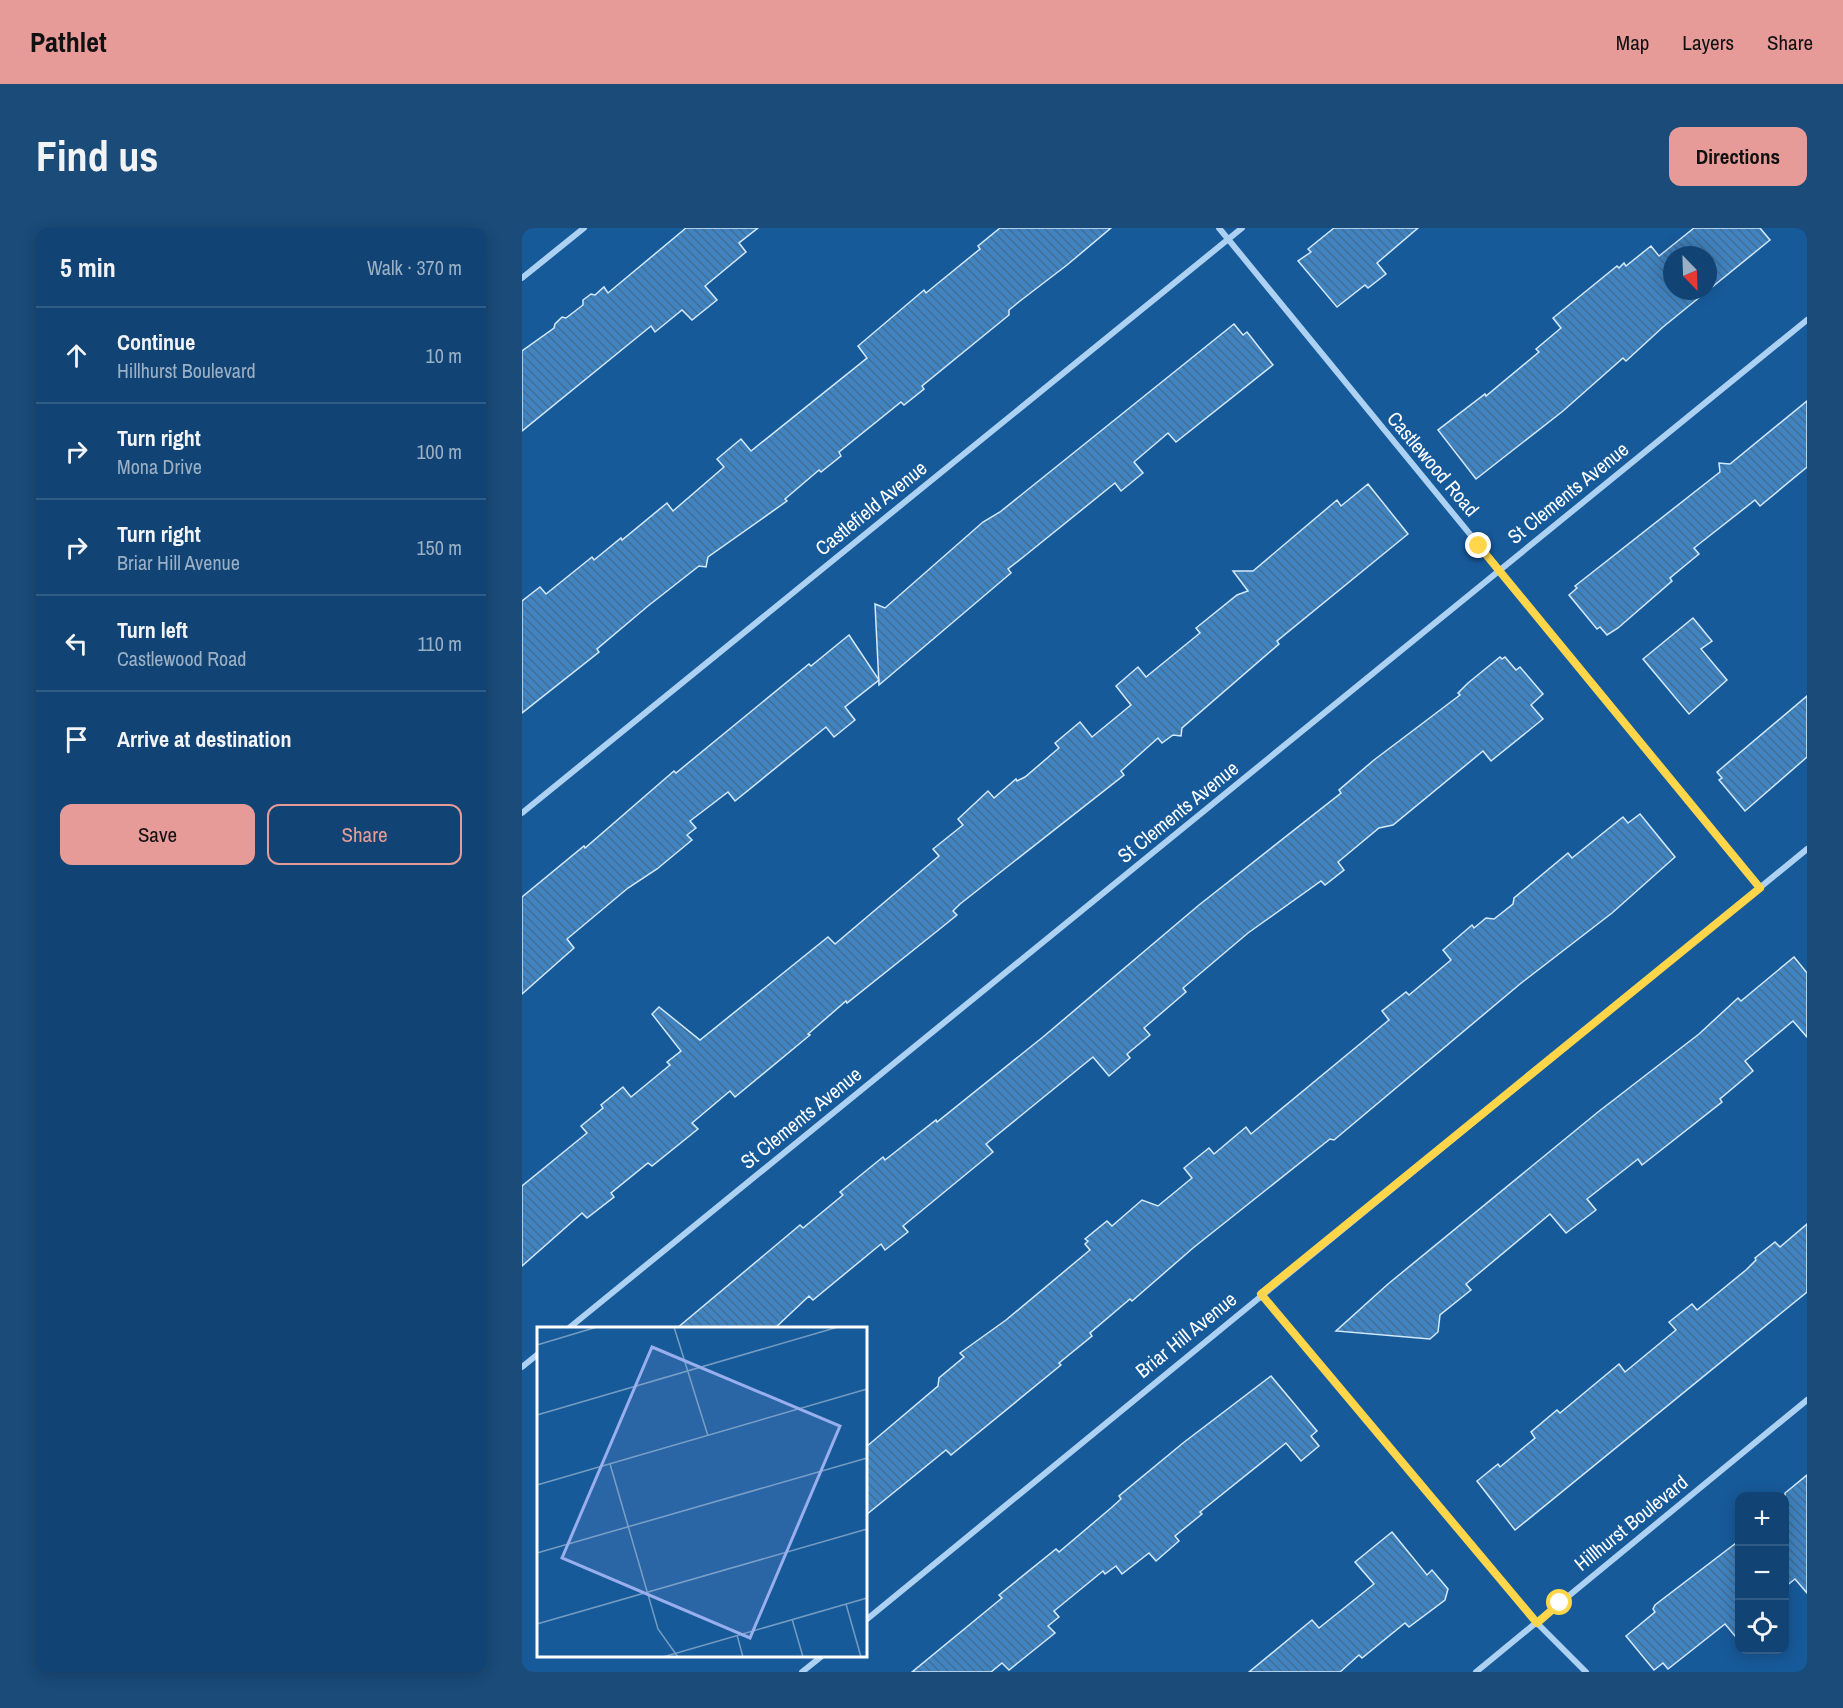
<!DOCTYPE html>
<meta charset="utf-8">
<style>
body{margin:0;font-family:"Archivo Narrow",sans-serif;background:#1a4b79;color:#f1f3f6}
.controls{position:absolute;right:18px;bottom:18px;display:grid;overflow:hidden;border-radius:12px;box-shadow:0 3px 15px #0003}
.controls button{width:54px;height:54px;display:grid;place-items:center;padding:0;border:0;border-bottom:2px solid #305c86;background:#114474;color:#f1f3f6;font:30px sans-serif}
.compass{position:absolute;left:1141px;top:18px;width:54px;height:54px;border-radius:50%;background:#114474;box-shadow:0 3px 15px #0003;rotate:157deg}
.stop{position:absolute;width:18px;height:18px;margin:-14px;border:4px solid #ffd54a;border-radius:50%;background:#fff}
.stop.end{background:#ffd54a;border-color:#fff;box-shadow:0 2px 6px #0008}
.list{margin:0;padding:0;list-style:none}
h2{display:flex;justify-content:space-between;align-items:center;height:78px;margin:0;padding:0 24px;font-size:26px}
h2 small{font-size:20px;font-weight:400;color:#9cb0c5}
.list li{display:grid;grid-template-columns:39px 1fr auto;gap:18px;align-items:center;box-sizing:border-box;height:96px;padding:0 24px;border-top:2px solid #305c86}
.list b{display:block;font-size:22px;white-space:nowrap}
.list p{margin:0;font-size:20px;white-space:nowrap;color:#9cb0c5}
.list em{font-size:20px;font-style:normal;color:#9cb0c5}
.actions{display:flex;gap:12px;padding:18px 24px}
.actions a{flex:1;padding:14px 0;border:2px solid #e69b98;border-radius:12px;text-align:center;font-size:21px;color:#e69b98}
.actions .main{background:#e69b98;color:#111}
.icon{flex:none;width:33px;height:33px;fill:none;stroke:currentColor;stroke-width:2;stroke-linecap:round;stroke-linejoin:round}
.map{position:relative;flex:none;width:1285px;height:1444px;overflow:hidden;border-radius:12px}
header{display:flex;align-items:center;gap:36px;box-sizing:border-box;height:84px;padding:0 30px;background:#e69b98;color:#111}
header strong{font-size:28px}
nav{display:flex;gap:33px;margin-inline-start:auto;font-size:21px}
.intro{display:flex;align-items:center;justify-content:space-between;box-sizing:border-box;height:144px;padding:0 36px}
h1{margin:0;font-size:42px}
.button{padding:15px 27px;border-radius:12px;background:#e69b98;color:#111;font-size:21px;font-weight:700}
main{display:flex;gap:36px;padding:0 36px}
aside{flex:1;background:#114474;border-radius:12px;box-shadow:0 3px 15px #0003}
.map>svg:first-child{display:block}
.building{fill:url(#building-back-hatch);stroke:#d3e9fc;stroke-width:1.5;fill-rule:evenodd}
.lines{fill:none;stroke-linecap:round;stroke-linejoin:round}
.minor{stroke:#acd1f2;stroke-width:6}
.route{stroke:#ffd54a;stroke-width:8}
.labels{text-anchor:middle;stroke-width:4.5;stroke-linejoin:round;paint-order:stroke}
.street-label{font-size:20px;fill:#fff;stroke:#175a9a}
.inset-road{fill:none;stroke:#749cc2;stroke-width:1.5}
.view{fill:#99afed;fill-opacity:0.15;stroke:#99afed;stroke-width:3}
.inset-edge{fill:none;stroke:#fff;stroke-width:3}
</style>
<header>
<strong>Pathlet</strong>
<nav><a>Map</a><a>Layers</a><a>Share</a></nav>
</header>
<div class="intro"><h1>Find us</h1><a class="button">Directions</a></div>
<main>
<aside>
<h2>5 min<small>Walk · 370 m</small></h2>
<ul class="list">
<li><svg class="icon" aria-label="ahead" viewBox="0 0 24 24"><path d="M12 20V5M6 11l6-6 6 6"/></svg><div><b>Continue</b><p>Hillhurst Boulevard</p></div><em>10 m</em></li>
<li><svg class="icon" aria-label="right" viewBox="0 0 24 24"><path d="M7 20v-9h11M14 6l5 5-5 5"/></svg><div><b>Turn right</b><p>Mona Drive</p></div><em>100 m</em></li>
<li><svg class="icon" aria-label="right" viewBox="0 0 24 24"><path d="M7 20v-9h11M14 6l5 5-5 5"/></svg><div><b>Turn right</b><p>Briar Hill Avenue</p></div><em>150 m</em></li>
<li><svg class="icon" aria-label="left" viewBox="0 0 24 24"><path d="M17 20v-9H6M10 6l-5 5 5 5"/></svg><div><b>Turn left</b><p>Castlewood Road</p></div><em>110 m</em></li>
<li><svg class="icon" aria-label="arrive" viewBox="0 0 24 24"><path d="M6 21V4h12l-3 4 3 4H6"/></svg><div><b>Arrive at destination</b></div></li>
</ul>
<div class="actions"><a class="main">Save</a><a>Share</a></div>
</aside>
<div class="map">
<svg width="1285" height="1444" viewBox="0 0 1285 1444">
<defs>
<pattern id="building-back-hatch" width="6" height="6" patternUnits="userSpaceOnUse" patternTransform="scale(1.5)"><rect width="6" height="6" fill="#3f83c1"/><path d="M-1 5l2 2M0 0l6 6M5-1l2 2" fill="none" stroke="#446d92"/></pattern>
</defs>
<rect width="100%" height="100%" fill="#175a9a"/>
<g class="building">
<polygon points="164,0 236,0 217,15 224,24 183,58 195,72 170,92 160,82 133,104 129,98 0,203 0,123 32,100 33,96 40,89 44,90 61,77 61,72 69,66 73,67 82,59 86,65"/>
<polygon points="478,0 589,0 545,37 498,73 487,82 487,87 400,158 402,161 382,177 379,174 317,224 319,228 299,244 297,242 263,271 265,273 186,329 184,339 177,338 126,378 75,421 77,424 0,485 0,373 18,359 24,366 70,329 72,332 99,310 100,312 145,275 151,283 202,239 195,231 219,211 229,223 345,130 336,118 402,62 404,65 458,21 456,18"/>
<polygon points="812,0 896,0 855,35 864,46 846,60 843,57 815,79 776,33 789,24 786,21"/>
<path d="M 1172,0 L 1238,0 L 1248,12 L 1141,99 L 1104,133 L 1101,130 L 1041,183 L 954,251 L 916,202 L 963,166 L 964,168 L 1017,124 L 1014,121 L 1039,100 L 1031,90 L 1095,38 L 1097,40 L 1102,35 L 1104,38 L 1129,18 L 1137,28 ZM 1150,27 L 1186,27 L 1186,63 L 1150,63 Z"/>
<polygon points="712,96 721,107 725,104 751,137 654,214 646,205 612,234 621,245 599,263 593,255 505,326 486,341 489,345 357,457 353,376 363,380 461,294 478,284"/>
<polygon points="1285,173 1285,239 1238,278 1233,272 1172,320 1177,326 1148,350 1150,353 1096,400 1085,407 1078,399 1075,401 1047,367 1055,360 1053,358 1198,244 1197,235 1208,236"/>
<polygon points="846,256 886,306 755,413 757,416 660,500 659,508 651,507 640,515 636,510 599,543 602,547 438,676 431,683 435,687 414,704 325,775 324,773 286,806 288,807 213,869 208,863 170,895 176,901 130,938 126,935 89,965 92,969 65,990 60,985 0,1038 0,958 65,905 59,898 81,880 79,877 101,859 109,869 148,837 145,834 159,823 130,786 137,779 178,812 306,709 313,716 417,628 411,621 441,597 436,591 466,563 472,570 494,551 495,553 503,549 537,520 533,515 558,494 570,509 609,477 594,458 616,439 624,449 678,405 674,400 715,367 726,363 711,343 731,343 815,272 819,278"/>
<polygon points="1171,390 1190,413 1179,421 1205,452 1167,486 1121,431"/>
<polygon points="327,407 357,452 323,479 333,492 312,509 304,499 213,573 206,564 168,593 174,600 165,607 170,612 135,641 106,660 45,711 52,720 0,766 0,669 62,618 63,620 152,543 154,545 287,436 289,438"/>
<polygon points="978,429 980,431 983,429 994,442 998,439 1021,466 1009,477 1021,491 969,533 961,523 871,597 857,600 816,634 822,642 803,657 799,653 726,705 661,760 664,764 622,800 628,807 605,826 608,830 587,848 571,829 464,916 471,924 381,998 386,1004 363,1022 359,1016 291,1072 287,1068 252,1101 154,1101 278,997 281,1000 321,967 318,964 361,929 363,932 414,892 415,894 521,809 677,677 819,565 817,562 852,532 938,467 936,465 946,455"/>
<polygon points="1285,468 1285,529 1223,583 1197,552 1200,550 1195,544"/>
<polygon points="1118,586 1153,629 1090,685 998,756 812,912 808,911 671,1020 610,1073 608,1071 568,1105 570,1108 537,1135 539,1137 429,1227 424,1222 344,1287 344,1219 416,1158 417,1150 442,1129 438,1125 484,1092 568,1022 563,1016 566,1013 563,1011 585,993 590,998 620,972 636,978 670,950 662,940 687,920 692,926 724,899 729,906 867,792 860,783 884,764 887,767 929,732 921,722 950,697 952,700 964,690 972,691 991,676 992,670 1046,625 1050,630 1101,589 1106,595"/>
<polygon points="1272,729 1285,745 1285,809 1271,793 1223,833 1231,843 1198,871 1200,874 1120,937 1116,931 1065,971 1074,982 1044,1005 1028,986 944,1056 949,1062 918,1087 916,1104 908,1111 814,1103 866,1056 1076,884 1177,806 1216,770 1219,773"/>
<polygon points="1285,996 1285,1064 993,1302 955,1253 976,1236 978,1239 1013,1210 1009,1204 1035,1182 1038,1185 1097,1136 1103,1144 1154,1102 1147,1094 1170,1076 1175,1082 1224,1042 1234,1032 1233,1030 1253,1014 1258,1019"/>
<polygon points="749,1148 795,1203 789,1208 797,1218 779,1233 764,1215 678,1284 680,1286 653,1308 657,1313 634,1333 627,1325 600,1346 594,1338 583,1346 581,1343 532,1383 537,1389 526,1398 533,1405 487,1442 480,1435 469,1444 390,1444 480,1370 477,1367 534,1321 537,1324 589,1280 599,1271 597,1268 661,1215"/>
<polygon points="1285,1247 1285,1365 1273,1351 1263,1359 1263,1265"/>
<polygon points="870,1304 905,1347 910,1342 926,1361 923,1372 887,1399 883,1395 840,1430 837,1427 818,1444 727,1444 790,1392 797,1400 852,1356 833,1334"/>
<polygon points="1218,1312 1218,1414 1203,1396 1146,1441 1141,1435 1132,1442 1104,1408 1133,1384 1131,1381 1133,1377"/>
</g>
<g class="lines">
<g class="minor">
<polyline points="697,0 1238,660"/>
<polyline points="0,50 62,0"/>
<polyline points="0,585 720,0"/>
<polyline points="739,1066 1015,1395 1064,1444"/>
<polyline points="47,1100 1285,92"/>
<polyline points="0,1139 16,1126"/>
<polyline points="344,1392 1285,621"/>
<polyline points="280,1444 300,1428"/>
<polyline points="954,1444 1285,1172"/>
</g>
</g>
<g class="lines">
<polyline class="route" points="957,318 1238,660 739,1066 1015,1395 1038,1375"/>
</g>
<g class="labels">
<g class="street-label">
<text transform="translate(911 236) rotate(50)" y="7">Castlewood Road</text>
<text transform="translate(1046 265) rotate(-39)" y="7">St Clements Avenue</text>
<text transform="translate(349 280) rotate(-39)" y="7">Castlefield Avenue</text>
<text transform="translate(656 584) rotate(-39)" y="7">St Clements Avenue</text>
<text transform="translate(279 890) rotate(-39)" y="7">St Clements Avenue</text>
<text transform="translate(664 1107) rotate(-39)" y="7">Briar Hill Avenue</text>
<text transform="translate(1109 1295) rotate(-39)" y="7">Hillhurst Boulevard</text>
</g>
</g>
<g transform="translate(15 1099)">
<rect width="330" height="330" fill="#175a9a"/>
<path class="inset-road" d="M 137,0 L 171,109M 0,18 L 60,0M 0,88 L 301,0M 73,137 L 121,302 L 141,330M 0,158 L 330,62M 0,226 L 330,131M 309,277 L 324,330M 255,292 L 266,330M 0,297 L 330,202M 200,308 L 206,330M 126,330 L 330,271"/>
<path class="view" d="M 115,20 L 303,99 L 213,311 L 25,231 Z"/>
<rect width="330" height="330" class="inset-edge"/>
</g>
</svg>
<div class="controls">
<button>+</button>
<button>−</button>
<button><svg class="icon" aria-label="locate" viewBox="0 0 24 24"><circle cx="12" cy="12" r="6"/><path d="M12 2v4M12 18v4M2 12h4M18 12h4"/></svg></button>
</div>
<svg class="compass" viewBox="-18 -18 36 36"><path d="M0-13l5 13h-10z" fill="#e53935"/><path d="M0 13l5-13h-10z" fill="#9cb0c5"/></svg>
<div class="stop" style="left:1038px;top:1375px"></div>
<div class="stop end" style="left:957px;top:318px"></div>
</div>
</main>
